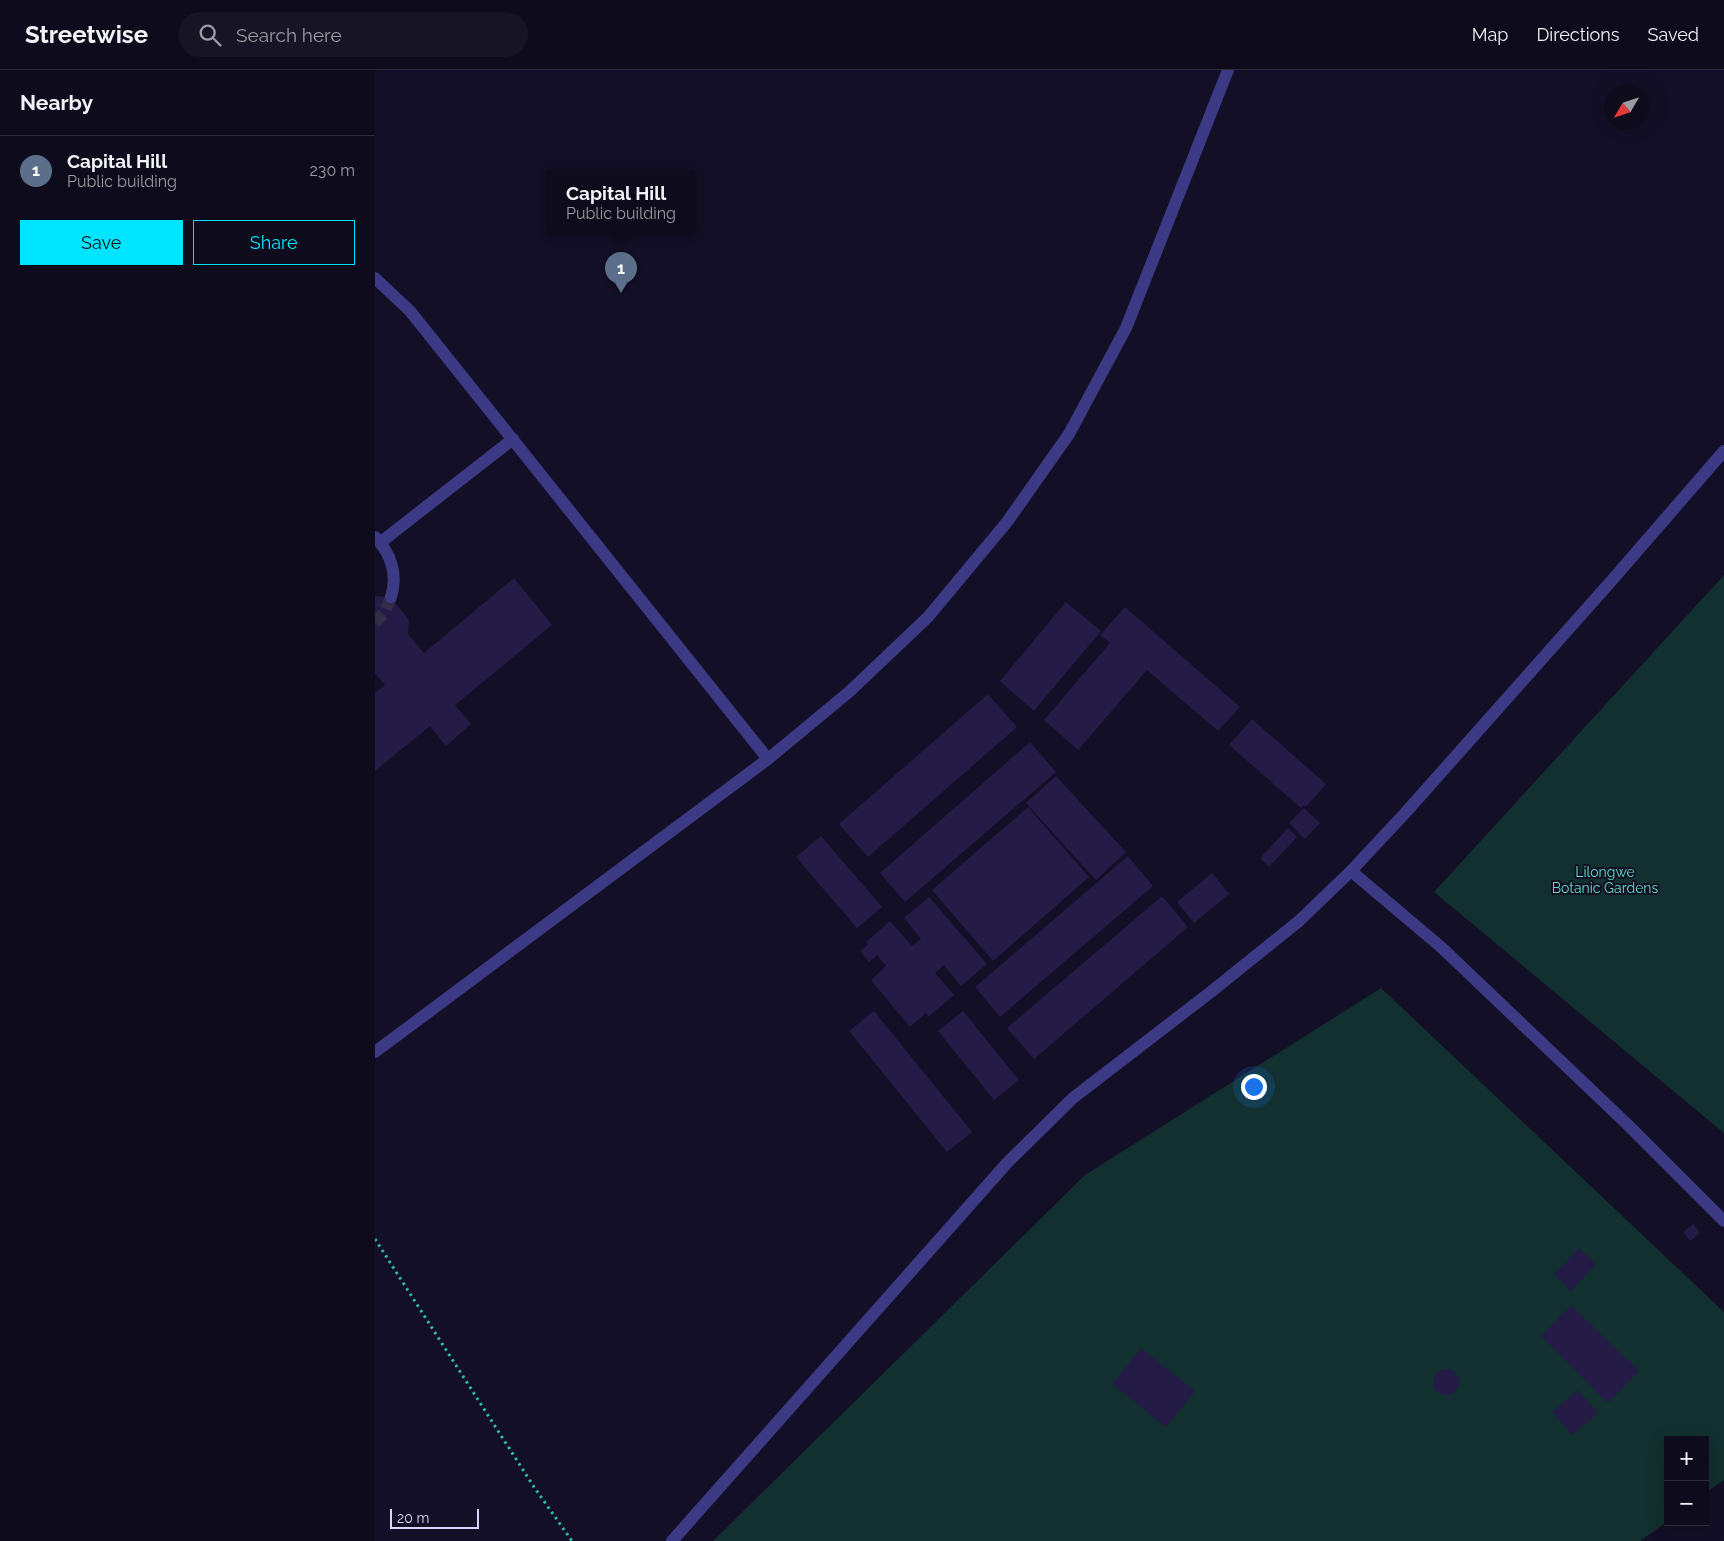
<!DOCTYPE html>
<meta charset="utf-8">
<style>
body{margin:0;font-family:Raleway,sans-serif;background:#171425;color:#f1f3f6}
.controls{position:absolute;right:15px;bottom:15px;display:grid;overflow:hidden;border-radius:0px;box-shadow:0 5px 20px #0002}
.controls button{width:45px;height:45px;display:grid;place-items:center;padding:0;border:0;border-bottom:1px solid #2e2b3b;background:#0e0b1c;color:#f1f3f6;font:25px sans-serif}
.compass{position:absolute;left:1229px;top:15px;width:45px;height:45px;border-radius:50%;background:#0e0b1c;box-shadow:0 5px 20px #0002;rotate:231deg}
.scale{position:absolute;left:15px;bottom:12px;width:89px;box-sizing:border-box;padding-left:5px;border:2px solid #d9d4ff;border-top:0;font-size:14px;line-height:18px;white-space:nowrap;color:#d9d4ff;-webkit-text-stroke:4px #130f26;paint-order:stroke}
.you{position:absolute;left:878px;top:1016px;width:18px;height:18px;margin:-12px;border:4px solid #fff;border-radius:50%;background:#1a73e8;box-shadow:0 0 0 8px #1a73e833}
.badge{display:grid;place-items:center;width:32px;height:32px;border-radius:50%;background:#00e5ff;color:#fff;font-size:16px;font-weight:700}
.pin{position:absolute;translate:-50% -41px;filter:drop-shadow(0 1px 2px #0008)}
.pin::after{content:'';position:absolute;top:26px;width:18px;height:15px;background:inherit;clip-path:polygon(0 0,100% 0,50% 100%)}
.popup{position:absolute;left:172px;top:100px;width:148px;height:65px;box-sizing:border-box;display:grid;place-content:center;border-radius:0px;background:#0e0b1c;filter:drop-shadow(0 1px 4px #0005);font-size:16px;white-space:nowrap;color:#9b9ba3}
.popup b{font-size:19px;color:#f1f3f6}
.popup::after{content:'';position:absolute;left:50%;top:100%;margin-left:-10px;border:10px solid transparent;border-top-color:#0e0b1c}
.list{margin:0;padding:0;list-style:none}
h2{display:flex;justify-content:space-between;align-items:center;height:65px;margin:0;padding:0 20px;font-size:21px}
h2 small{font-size:16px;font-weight:400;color:#9b9ba3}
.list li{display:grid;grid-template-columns:32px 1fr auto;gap:15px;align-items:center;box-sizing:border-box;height:70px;padding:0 20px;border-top:1px solid #2e2b3b}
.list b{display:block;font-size:19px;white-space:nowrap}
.list p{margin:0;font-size:16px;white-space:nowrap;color:#9b9ba3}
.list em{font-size:16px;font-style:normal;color:#9b9ba3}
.actions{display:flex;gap:10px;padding:15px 20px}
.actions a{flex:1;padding:11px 0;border:1px solid #00e5ff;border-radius:0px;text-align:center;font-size:18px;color:#00e5ff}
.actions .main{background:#00e5ff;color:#111}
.icon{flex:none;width:28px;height:28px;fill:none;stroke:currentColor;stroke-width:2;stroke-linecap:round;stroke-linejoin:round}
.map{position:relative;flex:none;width:1349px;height:1471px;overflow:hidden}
header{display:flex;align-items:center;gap:30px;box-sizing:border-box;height:70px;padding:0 25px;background:#0e0b1c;border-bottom:1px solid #2e2b3b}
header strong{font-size:24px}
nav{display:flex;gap:28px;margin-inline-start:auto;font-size:18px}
.search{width:350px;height:45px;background:#171425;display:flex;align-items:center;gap:12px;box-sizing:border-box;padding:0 18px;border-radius:28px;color:#9b9ba3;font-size:19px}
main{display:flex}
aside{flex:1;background:#0e0b1c}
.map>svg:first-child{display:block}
.green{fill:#12302f}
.building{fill:#241b47}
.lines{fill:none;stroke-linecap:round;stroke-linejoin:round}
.minor-tunnel{stroke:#312d47;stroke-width:12;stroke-dasharray:12 6;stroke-linecap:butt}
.path{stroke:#2fb8b0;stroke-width:3;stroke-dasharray:2.5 4;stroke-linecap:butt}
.minor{stroke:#3d3a85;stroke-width:12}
.labels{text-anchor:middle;stroke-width:4;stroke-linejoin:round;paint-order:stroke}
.park-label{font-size:14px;fill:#5fe0c0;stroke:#130f26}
</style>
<header>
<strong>Streetwise</strong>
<div class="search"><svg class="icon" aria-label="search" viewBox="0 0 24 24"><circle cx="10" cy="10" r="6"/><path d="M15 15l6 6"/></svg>Search here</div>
<nav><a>Map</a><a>Directions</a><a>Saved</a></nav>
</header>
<main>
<aside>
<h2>Nearby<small></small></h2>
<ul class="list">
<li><span class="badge" style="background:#5c6f8a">1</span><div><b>Capital Hill</b><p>Public building</p></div><em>230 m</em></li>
</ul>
<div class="actions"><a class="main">Save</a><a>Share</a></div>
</aside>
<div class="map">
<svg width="1349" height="1471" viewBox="0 0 1349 1471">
<rect width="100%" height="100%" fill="#130f26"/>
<g class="green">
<polygon points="1349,505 1349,1063 1059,822"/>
<polygon points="1006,918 1349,1242 1349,1410 1330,1423 1330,1370 1293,1370 1293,1451 1265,1471 338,1471 710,1105"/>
</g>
<g class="building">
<polygon points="139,508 177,555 80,635 96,654 71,676 55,656 0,701 0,623 10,615 0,603 0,526 16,527 34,550 33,564 49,583"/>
<polygon points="691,532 726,561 659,641 625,611"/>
<polygon points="750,537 865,637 843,661 772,600 703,680 669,650 735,573 725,565"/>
<polygon points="613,624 642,657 493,787 464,754"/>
<polygon points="877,649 951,714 931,737 929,735 926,738 854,675"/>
<polygon points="655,672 681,702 530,832 505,803"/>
<polygon points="681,706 751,782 721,810 651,733"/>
<polygon points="653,737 714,807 618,891 557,820"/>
<polygon points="929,738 945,753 930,769 914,753"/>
<polygon points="913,758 922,767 894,797 885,788"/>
<polygon points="446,766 507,837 482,858 421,787"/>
<polygon points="753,786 778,816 625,947 600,917"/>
<polygon points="837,803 854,824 819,853 802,832"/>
<polygon points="787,826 813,857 659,989 632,958"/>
<polygon points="554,827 612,894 586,916 569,895 560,903 579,925 554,946 551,943 535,957 496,910 511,896 502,885 494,892 485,881 493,875 491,872 515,851 537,876 546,869 529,848"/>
<polygon points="499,941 597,1062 572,1082 474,961"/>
<polygon points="588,941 644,1010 619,1030 563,961"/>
<polygon points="1318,1154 1325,1163 1315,1171 1308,1162"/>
<polygon points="1204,1178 1221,1194 1196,1221 1179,1204"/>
<polygon points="1196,1235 1264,1301 1233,1333 1166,1266"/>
<polygon points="766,1278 820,1321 791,1357 737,1314"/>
<circle cx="1071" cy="1312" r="13"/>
<polygon points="1203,1320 1223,1343 1197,1365 1177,1342"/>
</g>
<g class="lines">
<polyline class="minor-tunnel" points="0,553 9,543 16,527"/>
<polyline class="path" points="0,1169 159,1417 197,1471"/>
<g class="minor">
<polyline points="0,208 35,241 393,689"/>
<path d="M 0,467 C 16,483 23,505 16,527"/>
<polyline points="6,472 138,369"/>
<polyline points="976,801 1066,877 1254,1056 1349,1151"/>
<polyline points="0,982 393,689 474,622 553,547 632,452 694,364 751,258 853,0"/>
<polyline points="297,1471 632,1093 698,1028 837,921 924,851 976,801 1032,741 1238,509 1349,381"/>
</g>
</g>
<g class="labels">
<g class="park-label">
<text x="1230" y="807">Lilongwe<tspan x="1230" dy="16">Botanic Gardens</tspan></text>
</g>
</g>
</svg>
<div class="controls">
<button>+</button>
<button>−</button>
</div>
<svg class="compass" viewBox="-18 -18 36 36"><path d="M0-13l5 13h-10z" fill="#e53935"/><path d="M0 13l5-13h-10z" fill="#9b9ba3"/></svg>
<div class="scale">20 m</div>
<div class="you"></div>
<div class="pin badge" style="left:246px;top:223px;background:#5c6f8a">1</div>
<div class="popup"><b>Capital Hill</b>Public building</div>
</div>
</main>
